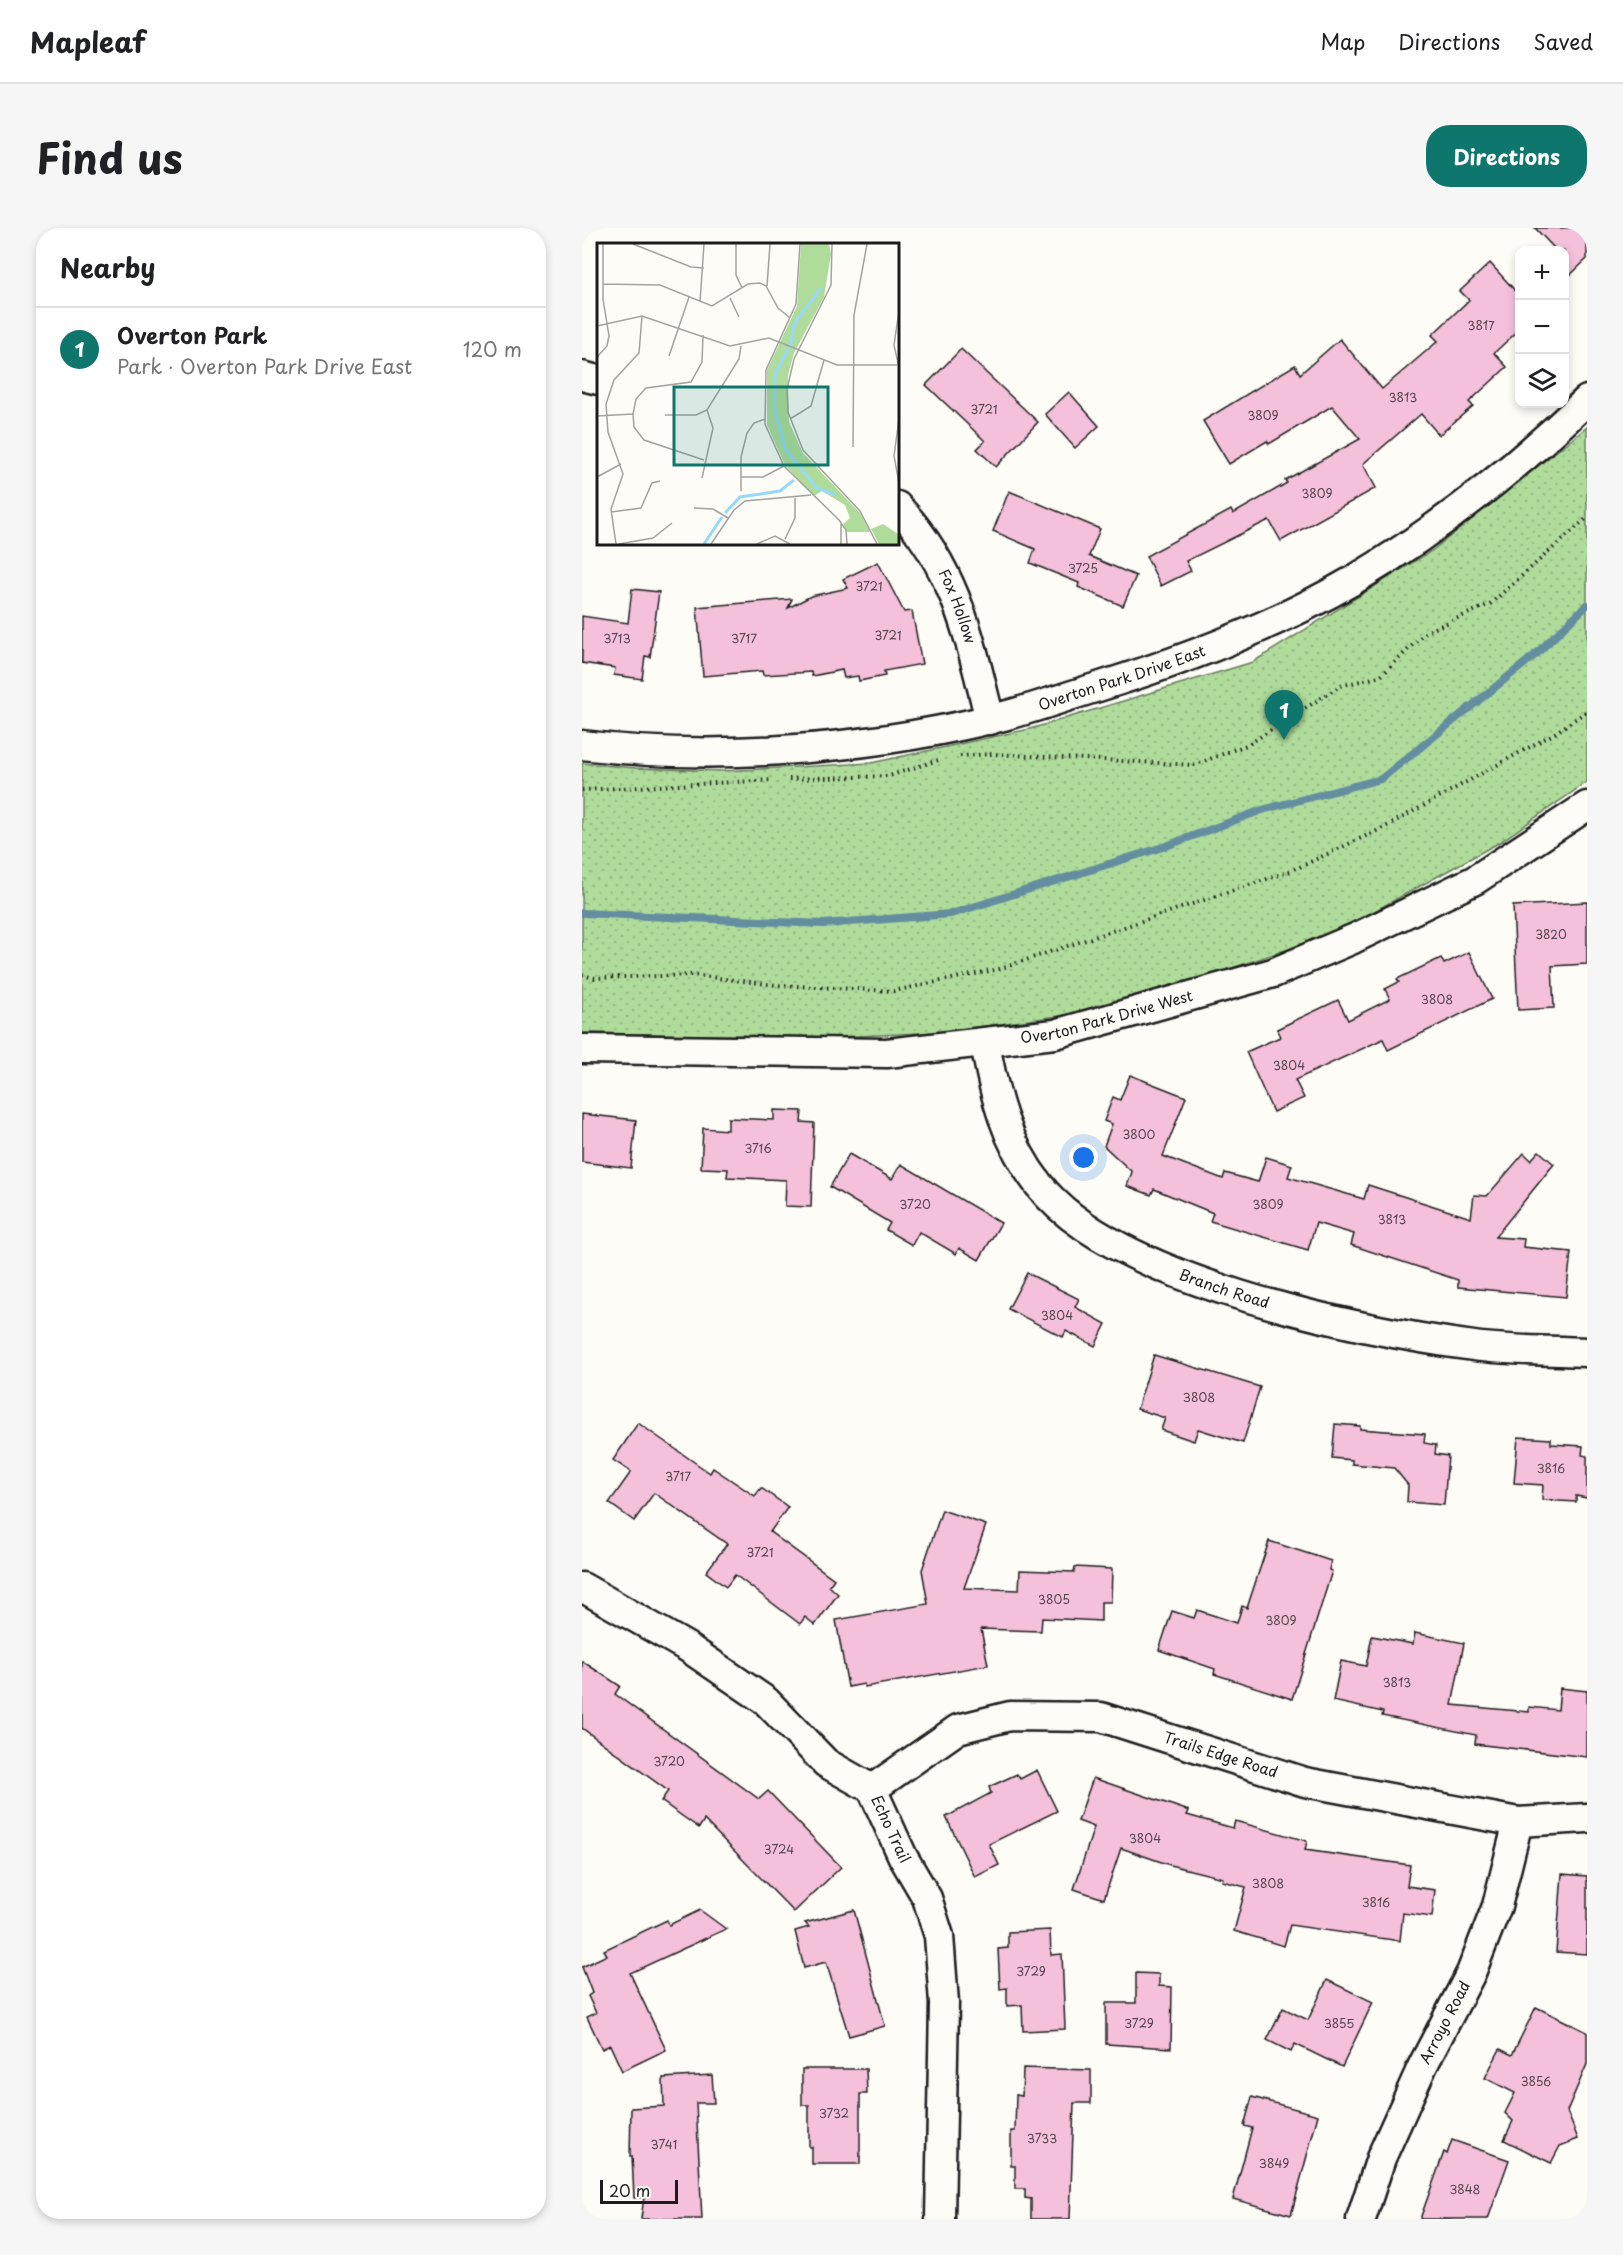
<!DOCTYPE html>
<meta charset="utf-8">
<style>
body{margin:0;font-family:"Playpen Sans",sans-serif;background:#f6f6f6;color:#202124}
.controls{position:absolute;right:18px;top:18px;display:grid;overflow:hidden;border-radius:12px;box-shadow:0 3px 9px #0003}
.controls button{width:54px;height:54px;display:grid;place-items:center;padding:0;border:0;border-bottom:2px solid #e0e0e0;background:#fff;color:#202124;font:30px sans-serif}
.scale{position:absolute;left:18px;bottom:15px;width:78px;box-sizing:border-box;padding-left:6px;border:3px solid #1c1c1c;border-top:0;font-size:16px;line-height:21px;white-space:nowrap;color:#1c1c1c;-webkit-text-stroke:4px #fdfcf7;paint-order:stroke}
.you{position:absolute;left:502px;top:930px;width:21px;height:21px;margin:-15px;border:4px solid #fff;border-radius:50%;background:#1a73e8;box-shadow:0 0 0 9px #1a73e833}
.badge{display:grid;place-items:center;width:39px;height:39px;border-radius:50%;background:#0f766e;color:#fff;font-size:20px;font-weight:700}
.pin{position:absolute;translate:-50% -50px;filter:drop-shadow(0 2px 3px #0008)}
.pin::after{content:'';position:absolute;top:32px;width:21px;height:18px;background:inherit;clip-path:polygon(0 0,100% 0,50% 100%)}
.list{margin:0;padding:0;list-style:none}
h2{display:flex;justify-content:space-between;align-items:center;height:78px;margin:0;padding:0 24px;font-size:26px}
h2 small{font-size:20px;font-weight:400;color:#757577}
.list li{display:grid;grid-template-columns:39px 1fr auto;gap:18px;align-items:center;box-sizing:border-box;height:84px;padding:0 24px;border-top:2px solid #e0e0e0}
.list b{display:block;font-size:22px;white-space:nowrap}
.list p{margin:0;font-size:20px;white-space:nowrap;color:#757577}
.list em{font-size:20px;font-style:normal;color:#757577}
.icon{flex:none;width:33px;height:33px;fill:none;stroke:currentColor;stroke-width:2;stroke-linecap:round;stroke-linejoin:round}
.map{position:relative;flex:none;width:1005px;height:1991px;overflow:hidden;border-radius:24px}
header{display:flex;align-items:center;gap:36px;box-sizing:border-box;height:84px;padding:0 30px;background:#fff;border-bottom:2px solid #e0e0e0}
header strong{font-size:28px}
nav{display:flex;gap:33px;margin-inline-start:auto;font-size:21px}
.intro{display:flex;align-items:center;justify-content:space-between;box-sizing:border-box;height:144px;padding:0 36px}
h1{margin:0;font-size:42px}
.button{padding:15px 27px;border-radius:24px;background:#0f766e;color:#fff;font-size:21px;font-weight:700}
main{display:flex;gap:36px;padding:0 36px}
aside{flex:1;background:#fff;border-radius:24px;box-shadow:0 3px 9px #0003}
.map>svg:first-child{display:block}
.park{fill:url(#park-dots);stroke:#667c5c;stroke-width:1.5}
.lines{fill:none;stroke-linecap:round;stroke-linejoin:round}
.stream{stroke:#658da0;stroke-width:8}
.building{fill:#f5c0da;stroke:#1c1c1c;stroke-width:1.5}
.minor-casing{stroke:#1c1c1c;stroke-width:33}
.path{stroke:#1c1c1c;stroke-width:4;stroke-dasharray:1.5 4.5;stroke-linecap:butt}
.minor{stroke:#fdfcf7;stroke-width:28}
.labels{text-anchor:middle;stroke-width:4.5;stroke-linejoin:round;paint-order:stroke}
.number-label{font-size:12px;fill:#52454c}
.street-label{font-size:15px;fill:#1c1c1c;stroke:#fdfcf7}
.inset-river{fill:none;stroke:#96d9f8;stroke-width:3}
.inset-road{fill:none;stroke:#a3a29f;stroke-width:1.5}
.view{fill:#0f766e;fill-opacity:0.15;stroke:#0f766e;stroke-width:3}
.inset-edge{fill:none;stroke:#1c1c1c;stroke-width:3}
</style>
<header>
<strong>Mapleaf</strong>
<nav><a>Map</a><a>Directions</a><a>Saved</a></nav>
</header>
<div class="intro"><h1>Find us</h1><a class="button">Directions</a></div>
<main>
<aside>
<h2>Nearby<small></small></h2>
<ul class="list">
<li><span class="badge">1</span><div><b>Overton Park</b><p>Park · Overton Park Drive East</p></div><em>120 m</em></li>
</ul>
</aside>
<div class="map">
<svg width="1005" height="1991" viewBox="0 0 1005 1991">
<defs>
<pattern id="park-dots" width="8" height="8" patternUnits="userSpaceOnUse" patternTransform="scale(1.5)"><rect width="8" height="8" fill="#afdc9b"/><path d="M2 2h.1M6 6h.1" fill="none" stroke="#96bc85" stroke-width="1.8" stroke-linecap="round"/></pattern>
</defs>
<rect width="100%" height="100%" fill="#fdfcf7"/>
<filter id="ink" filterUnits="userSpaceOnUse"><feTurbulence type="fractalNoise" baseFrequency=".0167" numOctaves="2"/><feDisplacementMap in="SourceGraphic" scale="12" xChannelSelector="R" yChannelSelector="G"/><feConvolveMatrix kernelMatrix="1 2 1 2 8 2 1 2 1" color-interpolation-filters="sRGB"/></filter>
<g filter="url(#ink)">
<polygon class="park" points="1005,199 1005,554 918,614 751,706 558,771 485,787 358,804 255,809 0,805 0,535 53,540 141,543 289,535 448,501 671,434 851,322"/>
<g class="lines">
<polyline class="stream" points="0,685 241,696 369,686 584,618 680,582 799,551 953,427 1005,377"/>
</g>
<g class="building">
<polygon points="953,0 1005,0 1005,31 982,53 982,22 974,22"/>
<polygon points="908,35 938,68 938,101 912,125 925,139 887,174 891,178 857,207 839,186 781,236 794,260 699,313 687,292 604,333 609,343 579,358 564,328 649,282 651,286 705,255 703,252 778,211 750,178 687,216 685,213 647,236 621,193 713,137 718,146 758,111 800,161 856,113 850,107 887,72 878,63"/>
<polygon points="379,121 456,194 414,239 395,221 403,213 344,157"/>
<polygon points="487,164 517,198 493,220 463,186"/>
<polygon points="427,263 518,301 507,328 554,348 541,378 496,359 497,355 448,335 453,321 411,303"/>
<polygon points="296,334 322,384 330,383 340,436 302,443 303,448 277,453 276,448 262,450 260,442 230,448 229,444 181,447 180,443 121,448 115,379 210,371 206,380 229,368 266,360 261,351"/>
<polygon points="50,361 77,364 68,429 63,428 60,451 32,447 33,440 0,435 0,388 46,395"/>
<polygon points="1005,674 1005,736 970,738 972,780 936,782 931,678"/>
<polygon points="887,724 910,771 806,822 801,811 713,852 722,870 691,884 664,824 698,809 695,801 756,772 766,792 808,771 803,761 817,754 815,751 859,730 862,736"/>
<polygon points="548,847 604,869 581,928 641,951 643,945 676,954 684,929 710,937 706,949 782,971 786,957 889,990 892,967 905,968 942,925 949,932 957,923 972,936 913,1009 942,1011 941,1019 989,1024 984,1069 876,1059 876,1052 769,1017 772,1006 734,995 726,1022 628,993 631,985 572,961 569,967 545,958 550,944 522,918 530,896 522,893 531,869 538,872"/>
<polygon points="192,882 220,883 219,894 232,895 229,979 203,978 204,952 145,949 146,941 119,940 121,900 146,902 146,890 192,892"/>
<polygon points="0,886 54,892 49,940 0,934"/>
<polygon points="267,926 310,951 319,936 419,995 397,1032 377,1020 374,1026 337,1004 330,1017 304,1002 308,995 248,959"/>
<polygon points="445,1045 497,1071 493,1079 524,1096 513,1118 484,1103 481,1109 426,1081"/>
<polygon points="572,1127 678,1159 661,1215 616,1201 612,1213 579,1202 583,1190 555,1181"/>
<polygon points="56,1195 128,1245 131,1240 173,1268 179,1260 206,1279 188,1304 252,1351 247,1358 256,1366 233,1397 223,1389 218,1396 153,1347 144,1359 124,1344 145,1316 72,1265 52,1293 27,1275 49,1244 31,1232"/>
<polygon points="753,1196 778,1198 778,1201 843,1206 842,1215 854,1217 853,1226 866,1228 862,1277 825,1274 826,1257 812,1240 770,1236 770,1232 750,1230"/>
<polygon points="936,1209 969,1211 969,1216 1001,1218 1000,1227 1005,1228 1005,1270 994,1268 994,1274 960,1272 961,1257 932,1255"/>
<polygon points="360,1282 404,1297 382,1360 437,1362 438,1342 492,1344 493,1339 530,1341 529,1374 519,1374 519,1393 460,1390 459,1403 399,1401 406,1437 283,1459 282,1456 266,1459 254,1392 346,1376 340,1342"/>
<polygon points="687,1313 749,1333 747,1342 750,1343 710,1471 632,1446 633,1441 577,1422 590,1383 612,1390 615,1382 655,1395 660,1378 665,1380"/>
<polygon points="833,1405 882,1415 870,1477 947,1484 947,1479 976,1482 978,1460 1005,1463 1005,1529 893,1516 894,1507 800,1488 801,1484 751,1473 759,1433 784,1438 790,1408 831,1416"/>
<polygon points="0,1433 38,1458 33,1466 177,1571 186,1563 259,1639 212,1684 122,1592 117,1600 79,1573 86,1563 0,1500"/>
<polygon points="455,1542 475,1583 407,1616 417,1637 393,1649 364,1589 409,1565 407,1559 435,1546 438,1551"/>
<polygon points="511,1550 607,1583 605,1587 651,1600 653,1593 725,1613 723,1622 828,1637 825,1658 853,1662 850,1689 821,1685 818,1713 708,1697 702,1718 652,1703 664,1659 640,1653 641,1650 588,1637 539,1620 522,1671 492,1661 512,1599 496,1593"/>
<polygon points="980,1646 1005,1648 1005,1726 974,1724"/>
<polygon points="118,1682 144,1701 48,1745 84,1822 40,1843 28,1817 20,1821 5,1789 14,1785 6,1768 10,1765 0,1739 25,1727 22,1722 85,1692 87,1697"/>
<polygon points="272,1682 303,1798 267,1808 244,1734 222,1740 213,1703 227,1699 223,1695"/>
<polygon points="468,1702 469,1727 480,1726 483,1801 441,1803 440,1777 425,1778 425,1760 418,1761 416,1721 426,1720 426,1704"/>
<polygon points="554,1745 577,1746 577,1758 590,1759 589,1820 524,1816 524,1775 554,1775"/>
<polygon points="745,1752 791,1774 760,1839 713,1816 709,1824 685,1812 701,1780 726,1792"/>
<polygon points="954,1779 1005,1804 1005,1836 985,1883 996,1911 978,1918 969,1935 922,1912 931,1893 923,1885 933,1865 903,1850 918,1821 930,1827"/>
<polygon points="441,1840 509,1842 509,1875 492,1875 488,1991 449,1991 449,1971 443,1970 443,1961 433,1961 433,1938 429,1938 429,1903 433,1903 434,1867 440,1868"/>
<polygon points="220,1841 284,1841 285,1866 278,1866 278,1936 230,1936 230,1919 227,1919 227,1877 220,1877"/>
<polygon points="130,1847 132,1875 114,1875 120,1991 59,1991 62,1969 52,1970 50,1928 48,1928 49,1880 82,1878 81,1850"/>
<polygon points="670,1869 736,1887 709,1987 651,1971 670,1900 662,1898"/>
<polygon points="870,1912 927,1932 906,1991 838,1991 862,1924 865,1926"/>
</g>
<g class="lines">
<defs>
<g id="minor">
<polyline points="0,148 16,152"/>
<path id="s1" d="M 315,278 C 374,340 388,411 408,492"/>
<path id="s2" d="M 0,517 C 129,533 279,522 405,492 C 443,484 479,470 516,459 C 603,432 691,399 770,353 C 856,302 933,241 1005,172"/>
<path id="s3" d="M 403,815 C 412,866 424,915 457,957 C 529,1051 776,1103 892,1118 C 929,1123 968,1122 1005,1124"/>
<path id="s4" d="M 0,821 L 305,825 L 473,806 L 691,745 L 771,711 L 893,652 L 1005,578"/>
<path id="s5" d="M 0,1359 L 105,1419 L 184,1473 L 244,1535 L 290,1561 L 321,1629 L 345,1670 L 357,1708 L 362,1775 L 358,1991"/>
<path id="s6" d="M 290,1561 L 376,1501 L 428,1488 L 519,1489 L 723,1554 L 936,1594 L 1005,1590"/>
<path id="s7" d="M 779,1991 L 799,1930 L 841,1837 L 889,1745 L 915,1678 L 936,1594"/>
</g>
</defs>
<use href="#minor" class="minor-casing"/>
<g class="path">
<polyline points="378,528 410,526 612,537 667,516 758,458 799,448 844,404 908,376 1005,290"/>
<polyline points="207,551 307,548 356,532"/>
<polyline points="0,562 191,552"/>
<polyline points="0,747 13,750 110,747 194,757 312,763 417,741 709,643 803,599 973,505 1005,483"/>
</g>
<use href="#minor" class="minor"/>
</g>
</g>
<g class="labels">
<g class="number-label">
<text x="899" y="102">3817</text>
<text x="821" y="174">3813</text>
<text x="402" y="186">3721</text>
<text x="681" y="192">3809</text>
<text x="735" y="270">3809</text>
<text x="501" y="345">3725</text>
<text x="287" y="363">3721</text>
<text x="306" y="412">3721</text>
<text x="35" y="415">3713</text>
<text x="162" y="415">3717</text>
<text x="969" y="711">3820</text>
<text x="855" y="776">3808</text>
<text x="707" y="842">3804</text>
<text x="557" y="911">3800</text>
<text x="176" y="925">3716</text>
<text x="333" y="981">3720</text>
<text x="686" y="981">3809</text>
<text x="810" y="996">3813</text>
<text x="475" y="1092">3804</text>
<text x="617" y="1174">3808</text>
<text x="969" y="1245">3816</text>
<text x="96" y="1253">3717</text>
<text x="178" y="1329">3721</text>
<text x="472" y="1376">3805</text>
<text x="699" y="1397">3809</text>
<text x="815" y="1459">3813</text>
<text x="87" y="1538">3720</text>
<text x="563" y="1615">3804</text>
<text x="197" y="1626">3724</text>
<text x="686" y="1660">3808</text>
<text x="794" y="1679">3816</text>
<text x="449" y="1748">3729</text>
<text x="557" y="1800">3729</text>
<text x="757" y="1800">3855</text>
<text x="954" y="1858">3856</text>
<text x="252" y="1890">3732</text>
<text x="460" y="1915">3733</text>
<text x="82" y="1921">3741</text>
<text x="692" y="1940">3849</text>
<text x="883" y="1966">3848</text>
</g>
<g class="street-label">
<text dy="5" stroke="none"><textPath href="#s1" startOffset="118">Fox Hollow</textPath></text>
<text dy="5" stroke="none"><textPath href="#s2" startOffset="549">Overton Park Drive East</textPath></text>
<text dy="5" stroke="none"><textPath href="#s4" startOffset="528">Overton Park Drive West</textPath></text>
<text dy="5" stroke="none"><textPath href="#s3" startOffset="369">Branch Road</textPath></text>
<text dy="5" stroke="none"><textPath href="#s6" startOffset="375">Trails Edge Road</textPath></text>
<text dy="5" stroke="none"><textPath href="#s5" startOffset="400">Echo Trail</textPath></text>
<text dy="5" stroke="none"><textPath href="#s7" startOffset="214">Arroyo Road</textPath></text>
</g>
</g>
<g transform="translate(15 15)">
<rect width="302" height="302" fill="#fdfcf7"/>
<path d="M 204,1 L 232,1 L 234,11 L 227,54 L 197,110 L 191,132 L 192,179 L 206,210 L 264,271 L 273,289 L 250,289 L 246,281 L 253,275 L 248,262 L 225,248 L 217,253 L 188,222 L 170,182 L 170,127 L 200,63 ZM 286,281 L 301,291 L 301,301 L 282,301 L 274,286 Z" fill="#afdc9b"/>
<path class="inset-river" d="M 224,45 L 197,81 L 194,101 L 178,131 L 177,163 L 188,206 L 220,245 L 239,252M 128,270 L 143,254 L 183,248 L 197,237M 107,301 L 125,274"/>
<path class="inset-road" d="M 36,1 L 94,24 L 107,25M 139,1 L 139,32 L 145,45M 203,1 L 199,61 L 169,127 L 168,181 L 187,223 L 242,277 L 249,287 L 250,301M 235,1 L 234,42 L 197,116 L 190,146 L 191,169 L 206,207 L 263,268 L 280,301M 6,41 L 63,42 L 115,63 L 151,41 L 163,40 L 169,43 L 181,65 L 193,75M 170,43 L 173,1M 133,55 L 142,74M 103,59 L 107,1M 302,68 L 297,102 L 302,125M 0,83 L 45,73 L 133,103 L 172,95 L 240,122 L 300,122M 106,92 L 105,119 L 94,139 L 49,145 L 39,156 L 36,171 L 37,184 L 47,197 L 107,217M 72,113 L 92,54M 0,114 L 10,103 L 12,93 L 6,56 L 6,1M 68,172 L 99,172 L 110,167 L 142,116 L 144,103M 0,173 L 36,171M 193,176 L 214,163 L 227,117M 302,176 L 297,213 L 302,240M 256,204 L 257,72 L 270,1M 0,234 L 24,221M 144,234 L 166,234 L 187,223M 105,235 L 116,185 L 110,167M 144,248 L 144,214 L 150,190 L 157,180 L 168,176M 97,265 L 116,266 L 131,275M 14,269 L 44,265 L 55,240 L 63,238M 244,281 L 244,301M 188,296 L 198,275 L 198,255M 19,301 L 14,266 L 26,231 L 11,189 L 9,161 L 17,137 L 42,110 L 45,73M 22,301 L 56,295 L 75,280M 114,301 L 137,267 L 148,258 L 214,252M 160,301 L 178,293 L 193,301"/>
<path class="view" d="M 77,144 L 231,144 L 231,222 L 77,222 Z"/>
<rect width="302" height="302" class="inset-edge"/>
</g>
</svg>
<div class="controls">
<button>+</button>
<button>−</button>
<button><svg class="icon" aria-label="layers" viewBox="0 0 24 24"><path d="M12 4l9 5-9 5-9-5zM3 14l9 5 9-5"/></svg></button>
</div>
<div class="scale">20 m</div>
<div class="you"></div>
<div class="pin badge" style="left:702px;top:512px">1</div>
</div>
</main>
